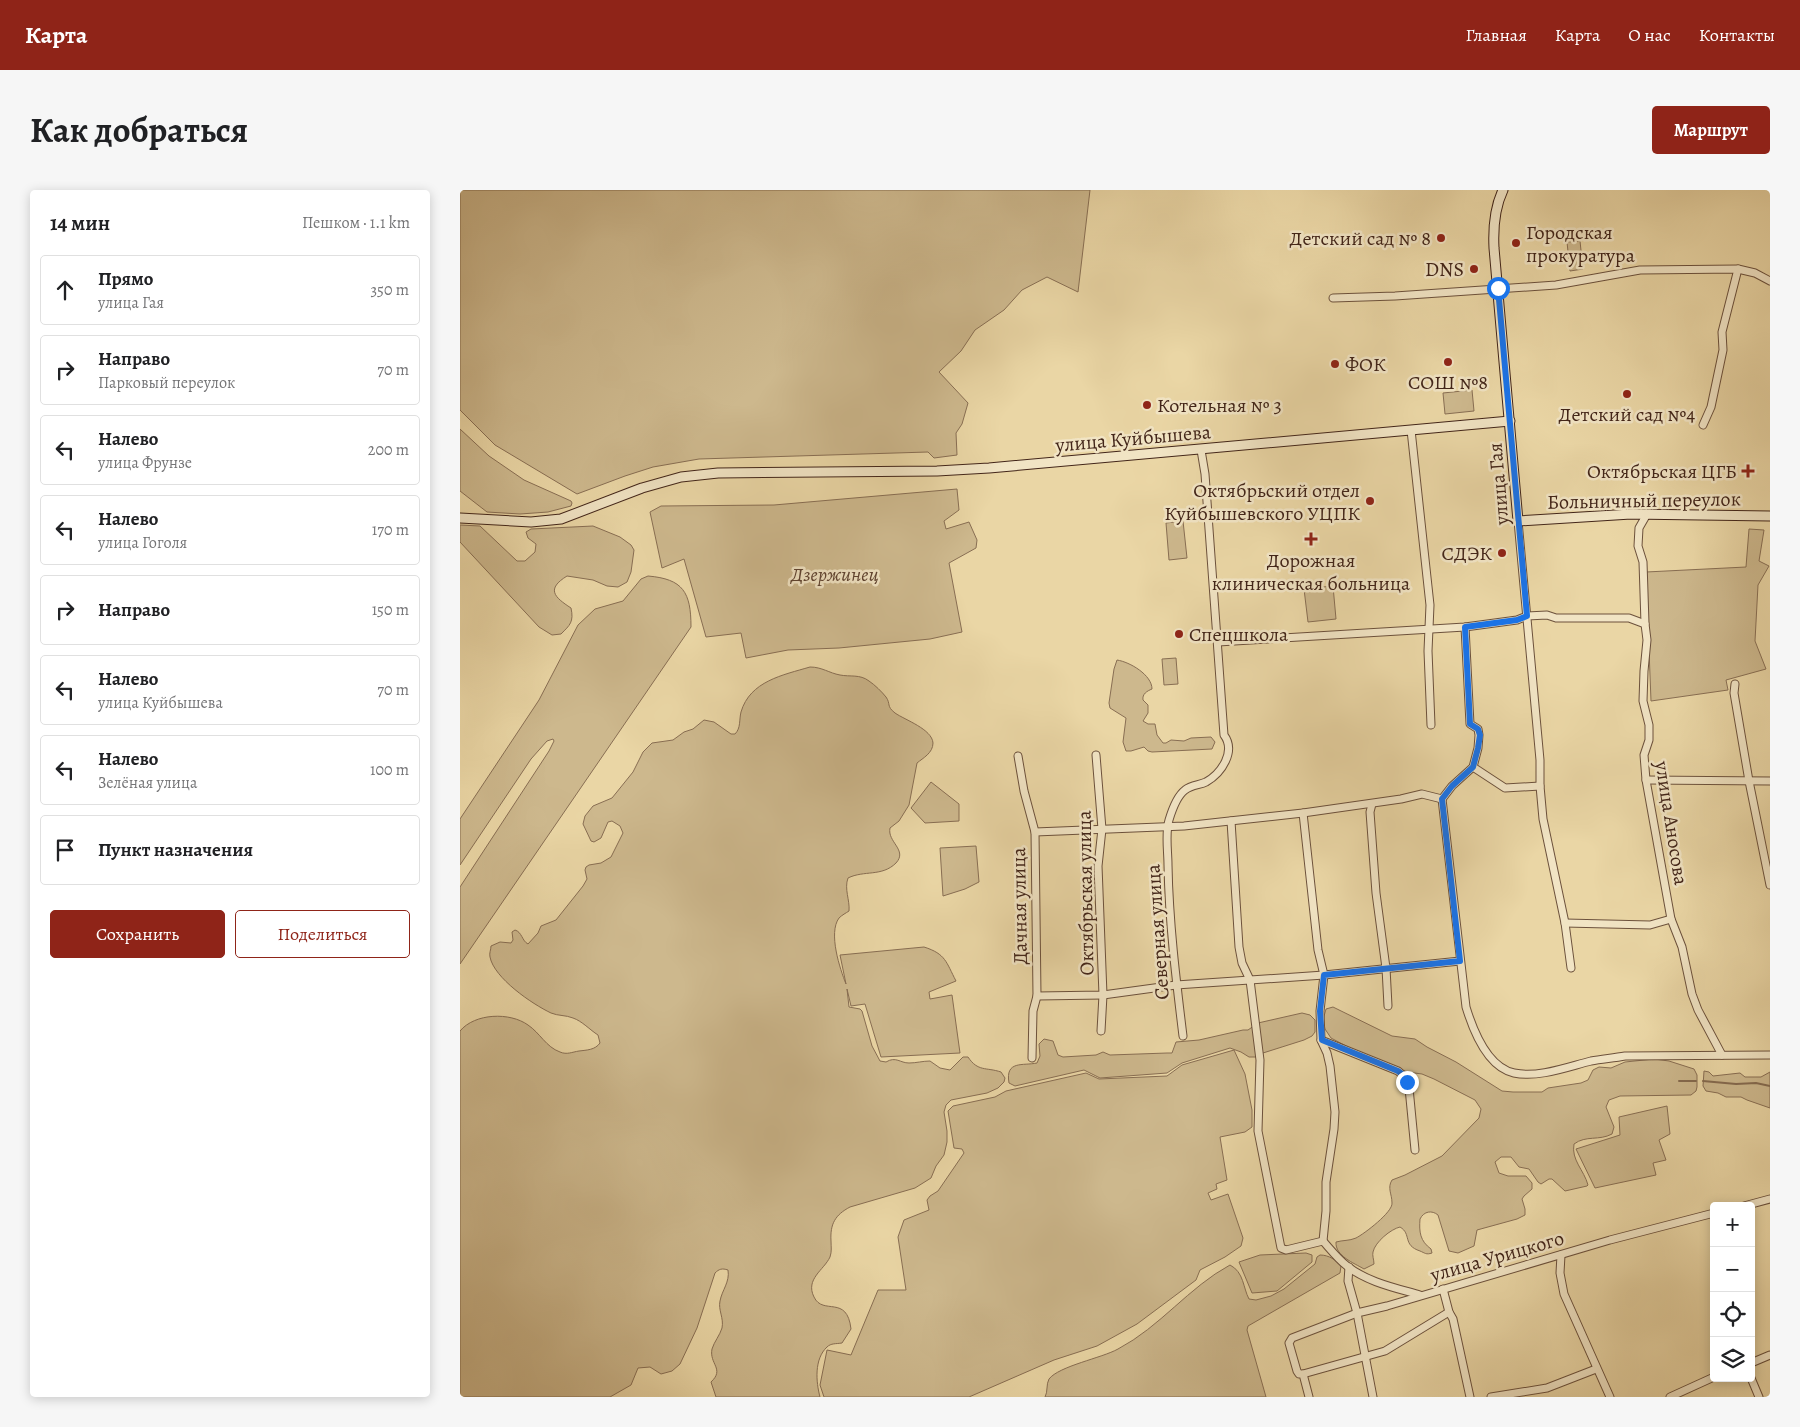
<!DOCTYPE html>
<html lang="ru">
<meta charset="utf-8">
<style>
body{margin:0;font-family:Alegreya,serif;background:#f6f6f6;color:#202124}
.controls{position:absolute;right:15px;bottom:15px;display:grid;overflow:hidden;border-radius:5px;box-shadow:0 2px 12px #0003}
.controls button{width:45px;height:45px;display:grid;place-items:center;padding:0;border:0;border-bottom:1px solid #e0e0e0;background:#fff;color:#202124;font:25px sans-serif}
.stop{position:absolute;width:15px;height:15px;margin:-11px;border:4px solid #1a73e8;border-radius:50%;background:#fff}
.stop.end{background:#1a73e8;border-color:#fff;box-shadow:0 1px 5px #0008}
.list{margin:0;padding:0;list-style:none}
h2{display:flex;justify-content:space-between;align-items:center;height:65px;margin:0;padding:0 20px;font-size:21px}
h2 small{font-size:16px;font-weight:400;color:#757577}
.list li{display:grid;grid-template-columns:32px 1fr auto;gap:15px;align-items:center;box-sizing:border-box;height:70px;margin:0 10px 10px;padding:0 10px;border:1px solid #e0e0e0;border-radius:5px}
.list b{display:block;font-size:19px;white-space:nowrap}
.list p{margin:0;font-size:16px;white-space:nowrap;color:#757577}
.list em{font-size:16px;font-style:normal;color:#757577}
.actions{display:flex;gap:10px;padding:15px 20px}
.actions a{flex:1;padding:11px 0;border:1px solid #8f2418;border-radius:5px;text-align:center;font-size:18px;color:#8f2418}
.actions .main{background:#8f2418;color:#fff}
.icon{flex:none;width:28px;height:28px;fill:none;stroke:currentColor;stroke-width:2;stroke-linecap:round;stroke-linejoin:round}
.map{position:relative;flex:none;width:1310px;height:1207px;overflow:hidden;border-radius:5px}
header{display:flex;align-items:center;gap:30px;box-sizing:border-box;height:70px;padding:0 25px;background:#8f2418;color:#fff}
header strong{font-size:24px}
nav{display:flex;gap:28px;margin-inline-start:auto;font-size:18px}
.intro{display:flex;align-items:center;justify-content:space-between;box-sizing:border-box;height:120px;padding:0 30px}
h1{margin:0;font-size:35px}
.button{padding:12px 22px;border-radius:5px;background:#8f2418;color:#fff;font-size:18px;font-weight:700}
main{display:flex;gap:30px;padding:0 30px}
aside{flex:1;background:#fff;border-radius:5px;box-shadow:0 2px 12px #0003}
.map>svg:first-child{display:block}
.green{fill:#cdb88d;stroke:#886e53}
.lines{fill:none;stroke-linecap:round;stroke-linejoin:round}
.stream{stroke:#856b50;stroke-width:2}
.street-casing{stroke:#6c513c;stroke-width:9}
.secondary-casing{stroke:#422519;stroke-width:11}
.street{stroke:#f1e4c4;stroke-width:7}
.secondary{stroke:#f1e4c4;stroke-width:9}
.route{stroke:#1a73e8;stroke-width:6}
.poi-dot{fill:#8f2418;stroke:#f1e4c4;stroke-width:2}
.labels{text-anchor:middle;stroke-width:5;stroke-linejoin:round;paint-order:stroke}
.poi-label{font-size:20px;fill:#422519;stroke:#f1e4c4;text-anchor:end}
.street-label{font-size:20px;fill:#422519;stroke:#f1e4c4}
.park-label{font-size:20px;font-style:italic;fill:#5e4230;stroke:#f1e4c4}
</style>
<header>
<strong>Карта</strong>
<nav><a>Главная</a><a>Карта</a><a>О нас</a><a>Контакты</a></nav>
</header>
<div class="intro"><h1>Как добраться</h1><a class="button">Маршрут</a></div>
<main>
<aside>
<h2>14 мин<small>Пешком · 1.1 km</small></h2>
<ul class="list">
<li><svg class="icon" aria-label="ahead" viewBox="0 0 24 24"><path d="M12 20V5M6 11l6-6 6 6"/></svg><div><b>Прямо</b><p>улица Гая</p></div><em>350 m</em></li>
<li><svg class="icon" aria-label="right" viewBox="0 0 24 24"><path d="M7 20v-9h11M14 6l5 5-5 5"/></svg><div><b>Направо</b><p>Парковый переулок</p></div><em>70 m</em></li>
<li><svg class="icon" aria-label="left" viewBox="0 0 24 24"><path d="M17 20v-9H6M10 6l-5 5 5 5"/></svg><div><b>Налево</b><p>улица Фрунзе</p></div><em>200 m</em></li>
<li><svg class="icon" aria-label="left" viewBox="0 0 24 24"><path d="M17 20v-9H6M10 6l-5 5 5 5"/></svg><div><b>Налево</b><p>улица Гоголя</p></div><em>170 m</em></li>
<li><svg class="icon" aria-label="right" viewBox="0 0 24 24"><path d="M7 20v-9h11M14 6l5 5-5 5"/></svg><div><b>Направо</b></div><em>150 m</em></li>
<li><svg class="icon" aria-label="left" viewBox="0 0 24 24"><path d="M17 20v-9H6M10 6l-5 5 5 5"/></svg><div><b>Налево</b><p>улица Куйбышева</p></div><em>70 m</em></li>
<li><svg class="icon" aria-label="left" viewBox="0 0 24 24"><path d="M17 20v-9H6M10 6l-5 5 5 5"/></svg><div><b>Налево</b><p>Зелёная улица</p></div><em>100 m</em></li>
<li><svg class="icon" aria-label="arrive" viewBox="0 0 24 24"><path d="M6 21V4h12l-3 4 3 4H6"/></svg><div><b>Пункт назначения</b></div></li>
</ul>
<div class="actions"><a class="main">Сохранить</a><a>Поделиться</a></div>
</aside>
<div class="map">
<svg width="1310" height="1207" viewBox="0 0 1310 1207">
<rect width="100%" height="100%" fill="#ead6a5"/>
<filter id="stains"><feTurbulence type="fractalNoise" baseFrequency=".004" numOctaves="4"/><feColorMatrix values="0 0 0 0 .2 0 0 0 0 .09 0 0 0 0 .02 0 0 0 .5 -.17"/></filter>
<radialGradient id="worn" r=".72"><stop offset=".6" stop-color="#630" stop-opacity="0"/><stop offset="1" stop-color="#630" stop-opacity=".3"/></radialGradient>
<g class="green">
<polygon points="0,0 630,0 618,102 587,87 562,100 544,120 515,140 501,161 479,182 508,213 502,234 496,243 497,265 474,268 468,262 239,269 193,277 165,286 117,304 35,255 0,220"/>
<polygon points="1120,51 1123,79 1110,81 1107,52"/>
<polygon points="1012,200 1014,221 985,224 983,203"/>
<polygon points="0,239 29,266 64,290 111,311 112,313 111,316 88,322 60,324 27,322 0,301"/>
<polygon points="497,299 499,320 484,331 486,339 509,332 517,350 516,358 489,373 502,442 470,449 379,458 328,460 286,468 281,443 246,447 224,369 202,378 190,322 201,316 314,315"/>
<polygon points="723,331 727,368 709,370 706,333"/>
<path d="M 0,335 L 20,336 L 57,371 L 65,371 L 75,362 L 76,354 L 68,348 L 66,342 L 71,339 L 133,336 L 160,347 L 171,355 L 174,360 L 171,382 L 167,392 L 158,397 L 147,396 L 133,390 L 107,386 C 86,399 94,407 111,418 C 114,432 110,435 101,444 L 92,445 L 79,437 L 0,352 Z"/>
<polygon points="1289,339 1304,340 1299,371 1309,376 1298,395 1295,451 1306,479 1266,490 1268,500 1191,511 1186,382 1286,377"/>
<path d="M 188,386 C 223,389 231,402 231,437 L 0,774 L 0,697 L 89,561 L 94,551 L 93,549 L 87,551 L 71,569 L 0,675 L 0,629 L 79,510 L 118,435 L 135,419 L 163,411 L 181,389 Z"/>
<polygon points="873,396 876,429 848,432 844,399"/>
<polygon points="716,468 718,494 704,495 702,469"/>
<path d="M 657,470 C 670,472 692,485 692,499 C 687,501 682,504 683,510 L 688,515 L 688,523 L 683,531 L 688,534 L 695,534 L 697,545 L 703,553 L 706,553 L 711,550 L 724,551 L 731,548 L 751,547 L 755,552 L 752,559 L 692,562 L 688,561 L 684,557 L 671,561 L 666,561 L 663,552 L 666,528 L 650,518 L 649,513 L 654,479 Z"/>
<path d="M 350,477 C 362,477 369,483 380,485 C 390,487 400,484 409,491 C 415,495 422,502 426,507 C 431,514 426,516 435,523 C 445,530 472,539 473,553 C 473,563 463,568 457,573 L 449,615 L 439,631 L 430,638 C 427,652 448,660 436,673 C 422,687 404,680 388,688 C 384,699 390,710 389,721 C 386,723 382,725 379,728 C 368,743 380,779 386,794 L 380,765 L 464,757 C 486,764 486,772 496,791 L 469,802 L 470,809 L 492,805 L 500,863 L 421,867 L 405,814 L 391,816 L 387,799 L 389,817 L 400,819 L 402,821 L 412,856 L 420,871 L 426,872 C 436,866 440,873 449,873 C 456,873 463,871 470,871 L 480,878 L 490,880 L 503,867 L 508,867 C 518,882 526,877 541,882 L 545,888 L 544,892 L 538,898 L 527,903 L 491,910 L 486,915 L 484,922 L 487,941 L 487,952 L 484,965 L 476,976 L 471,988 L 455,998 L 390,1017 C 375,1025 370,1034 371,1051 C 371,1057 372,1061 370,1067 C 364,1080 345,1089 354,1107 C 363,1126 387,1104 391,1139 L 382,1153 C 376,1154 371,1153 367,1157 C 354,1169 356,1192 360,1207 L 256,1207 L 251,1192 C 265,1179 249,1174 252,1159 C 254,1152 260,1145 262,1138 C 264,1128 258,1120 260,1111 C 262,1100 270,1092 268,1080 C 262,1078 259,1079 255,1083 L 237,1138 L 220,1174 L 212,1181 L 201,1184 L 190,1177 L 178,1178 L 171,1195 L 150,1207 L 0,1207 L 0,841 C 15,823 50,822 68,835 C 80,843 86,857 100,862 C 107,865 112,862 119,861 C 127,860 135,860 140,853 L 138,845 C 130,840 122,831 113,828 C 106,825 98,826 91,823 C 72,814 34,788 30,767 C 29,763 31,760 31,756 L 40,752 L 51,753 L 53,750 L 52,742 L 55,740 C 62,742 62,751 68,754 L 78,743 L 81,736 L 96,730 L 123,696 L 127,689 L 125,680 L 126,677 L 129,675 L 141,673 L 151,667 L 163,643 L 160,636 L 152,631 L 148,632 L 141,648 L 134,652 L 131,651 L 123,634 L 125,626 L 133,616 L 152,608 L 173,582 L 183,562 L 192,553 L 213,550 L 224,542 L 233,539 L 244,530 L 254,532 L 271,544 L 275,544 C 281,538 279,530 281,522 C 290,491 323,485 350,477 Z"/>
<polygon points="471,592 499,614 499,631 465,633 451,618"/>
<polygon points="516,656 519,692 505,699 483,706 480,658"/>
<path d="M 873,817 L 932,846 L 955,849 L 967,857 L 996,872 L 1042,901 L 1053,902 L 1082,902 L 1088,898 L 1121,893 L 1128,890 L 1133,880 L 1139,877 L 1151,878 L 1165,872 L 1194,869 L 1209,871 L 1234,879 L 1237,885 L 1237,897 L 1236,901 L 1231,905 L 1160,906 L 1149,910 L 1146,917 L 1154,937 L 1152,944 C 1139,951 1126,945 1114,954 C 1111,970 1124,980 1128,995 L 1127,996 L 1105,1001 L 1092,989 L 1089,989 L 1081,994 L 1078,992 L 1069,979 L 1059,977 L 1051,967 L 1041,967 L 1035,972 L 1039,983 L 1048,986 L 1066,986 L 1072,993 L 1072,999 L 1064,1006 L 1062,1009 L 1065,1019 L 1065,1025 L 1057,1029 L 1017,1040 L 1014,1056 L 998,1063 L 989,1061 L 978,1025 C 972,1020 964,1021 960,1029 C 959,1042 960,1051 971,1059 L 972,1063 C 966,1065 965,1063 960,1061 C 942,1055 952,1044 940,1037 C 931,1039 915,1052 913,1062 C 912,1065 914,1070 914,1074 L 904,1079 C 894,1073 875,1066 876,1052 C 883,1050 889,1051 896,1048 C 904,1044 933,1022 932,1013 C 932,1004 927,998 932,990 L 945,985 L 982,966 L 1019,928 L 1021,919 L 1015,910 L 974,889 L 962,884 L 947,882 L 888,857 L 871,848 L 865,839 L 863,830 L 866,819 Z"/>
<path d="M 842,823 L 850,825 L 855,830 L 855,842 L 852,846 L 844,850 L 803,863 L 797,867 L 789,867 L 781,862 L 770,858 L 722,873 L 707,883 L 640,888 L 624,880 L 555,896 L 549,893 C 545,870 563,876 577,873 L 580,866 L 579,854 L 584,849 L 593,851 L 598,865 L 603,867 L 636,865 L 643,862 L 650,865 L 707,863 L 712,863 L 716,852 L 739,850 L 783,840 L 788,840 L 798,833 Z"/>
<polygon points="774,860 785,884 792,920 792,937 785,942 760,947 767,990 756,994 757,999 748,1003 751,1010 768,1004 783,1048 781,1056 765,1067 740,1080 736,1090 677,1134 637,1156 594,1170 509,1207 364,1207 360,1195 367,1160 391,1165 418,1100 446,1100 438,1047 444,1030 469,1020 467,1010 470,1006 478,1001 504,963 502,959 494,958 488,921 493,916 535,907 546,901 626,883 639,889 707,886 722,875"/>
<polygon points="1244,881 1249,882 1253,886 1280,883 1285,887 1301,887 1310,882 1310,918 1287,910 1281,907 1266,907 1258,903 1246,901 1243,896"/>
<polygon points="1207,916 1210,944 1199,950 1206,970 1193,973 1196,985 1135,998 1116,959 1160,945 1159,927"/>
<polygon points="846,1063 852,1065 852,1072 817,1101 792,1103 779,1072 800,1065"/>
<path d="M 860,1065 C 869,1065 876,1070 881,1076 L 880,1083 L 788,1136 L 787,1140 L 806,1207 L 585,1207 C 588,1202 586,1194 589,1189 C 599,1176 642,1168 658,1159 C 700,1137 729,1097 770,1075 C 784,1082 783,1098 789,1109 L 796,1110 L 811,1106 L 824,1099 L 855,1074 L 857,1067 Z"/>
</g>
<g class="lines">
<g class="stream">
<polyline points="1219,891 1236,891"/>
<polyline points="1243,891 1276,894 1296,893 1310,896"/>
</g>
<defs>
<g id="street">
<polyline points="873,108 935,106 1096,95 1180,80 1278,79 1295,83 1310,91"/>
<polyline points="1243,235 1251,217 1263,160 1262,142 1278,79"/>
<polyline points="951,240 970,415 968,461 971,535"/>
<polyline points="1187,324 1179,338 1178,356 1183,372 1185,434 1187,450 1184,481 1183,511 1189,535 1189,550 1184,565 1186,590 1211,729 1222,757 1232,804 1238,820 1262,865"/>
<polyline points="1058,331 1080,570 1080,596 1083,629 1105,733 1111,778"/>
<polyline points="758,452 1005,437 1057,430 1067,426 1087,425 1096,428 1169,428 1185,434"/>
<polyline points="1275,494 1274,503 1289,591 1310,695"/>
<polyline points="636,565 642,639 638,676 643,805 641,841"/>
<polyline points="558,566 564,601 575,642 577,806 573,821 572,868"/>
<polyline points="1013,577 1045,598 1080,596"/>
<polyline points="1186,590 1310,591"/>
<path d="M 982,609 L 1006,817 C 1013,840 1027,877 1054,883 C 1079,888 1107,877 1131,871 C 1142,869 1154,868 1165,866 L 1310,865"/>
<polyline points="982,609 992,596 1013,577 1018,558 1019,545 1018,539 1010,534 1005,437"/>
<polyline points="912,614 910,622 916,703 926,778 928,816"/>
<polyline points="843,623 858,760 864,785 860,821 861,850 867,863 870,876 875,922 874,939 866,992 866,1021 863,1051"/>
<polyline points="771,631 779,757 782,773 790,790 800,870 798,941 821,1058 826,1060 863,1051"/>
<polyline points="575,642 724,636 843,623 941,609 962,604 982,609"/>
<polyline points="1105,733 1190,735 1211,729"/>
<polyline points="577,806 643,805 716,795 864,785 1000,771"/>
<path d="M 723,846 C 716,789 709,732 708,675 C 708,661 705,643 709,630 C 712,620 717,606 725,600 C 731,595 740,595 746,592 C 762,583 776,561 764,545 L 745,284 L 741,260"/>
<polyline points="861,850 938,881 945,887 949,898 955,960"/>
<polyline points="1284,1016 1310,1009"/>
<path d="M 863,1051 C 871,1060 878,1069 887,1076 C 907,1092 936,1098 960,1105"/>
<polyline points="1101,1065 1100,1083 1104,1104 1150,1207"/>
<polyline points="889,1077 888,1091 897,1123 913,1207"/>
<polyline points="983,1099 989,1122 993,1129 1010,1207"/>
<polyline points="1291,1173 1310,1165"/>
<polyline points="843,1184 925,1161 989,1122"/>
<polyline points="1291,1188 1299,1207"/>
<polyline points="849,1207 843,1184 839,1184 837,1181 829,1153 832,1148 897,1123 927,1116 1150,1050 1254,1023"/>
<polyline points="1031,1207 1087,1198 1136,1179"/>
<polyline points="1210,1207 1254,1187"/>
</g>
<g id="secondary">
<path d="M 1043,0 C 1034,19 1033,38 1034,58 L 1058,331 L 1171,324 L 1310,326"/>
<polyline points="0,328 71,332 101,329 182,298 221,287 258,283 477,281 529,278 1050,231"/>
</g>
</defs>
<use href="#street" class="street-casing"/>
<use href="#secondary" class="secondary-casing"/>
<use href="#street" class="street"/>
<use href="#secondary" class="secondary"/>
</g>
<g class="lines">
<polyline class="route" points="947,892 946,887 938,881 862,850 860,821 864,785 1000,771 982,609 992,596 1013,577 1018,558 1020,545 1018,539 1010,534 1005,437 1057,430 1067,426 1038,98"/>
</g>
<g class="poi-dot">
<circle cx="981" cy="48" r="5"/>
<circle cx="1056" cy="53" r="5"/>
<circle cx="1014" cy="79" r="5"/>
<circle cx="988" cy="172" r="5"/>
<circle cx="875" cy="174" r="5"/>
<circle cx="1167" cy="204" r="5"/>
<circle cx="687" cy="215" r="5"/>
<path d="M1285.5 273.5h5v5h5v5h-5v5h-5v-5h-5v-5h5z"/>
<circle cx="910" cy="311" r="5"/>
<path d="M848.5 341.5h5v5h5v5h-5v5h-5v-5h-5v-5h5z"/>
<circle cx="1042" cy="363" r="5"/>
<circle cx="719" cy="444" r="5"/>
</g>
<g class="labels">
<g class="poi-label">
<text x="1066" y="49" text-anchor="start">Городская<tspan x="1066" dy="23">прокуратура</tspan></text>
<text x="971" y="55">Детский сад № 8</text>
<text x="1004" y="86">DNS</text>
<text x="885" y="181" text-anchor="start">ФОК</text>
<text x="988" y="199" text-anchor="middle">СОШ №8</text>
<text x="697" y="222" text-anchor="start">Котельная № 3</text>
<text x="1167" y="231" text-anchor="middle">Детский сад №4</text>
<text x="1277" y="288">Октябрьская ЦГБ</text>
<text x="900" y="307">Октябрьский отдел<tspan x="900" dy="23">Куйбышевского УЦПК</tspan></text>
<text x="1032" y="370">СДЭК</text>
<text x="851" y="377" text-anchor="middle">Дорожная<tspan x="851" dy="23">клиническая больница</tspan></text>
<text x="729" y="451" text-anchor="start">Спецшкола</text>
</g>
<g class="street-label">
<text transform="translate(673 248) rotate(-5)" y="7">улица Куйбышева</text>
<text transform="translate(1038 294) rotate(-95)" y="7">улица Гая</text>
<text transform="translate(1184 310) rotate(-1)" y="7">Больничный переулок</text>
<text transform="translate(1212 633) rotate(81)" y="7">улица Аносова</text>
<text transform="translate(625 703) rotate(-91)" y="7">Октябрьская улица</text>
<text transform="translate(559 716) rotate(-91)" y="7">Дачная улица</text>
<text transform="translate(697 742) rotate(-94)" y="7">Северная улица</text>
<text transform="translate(1037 1066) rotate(-16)" y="7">улица Урицкого</text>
</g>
<g class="park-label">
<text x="375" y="391">Дзержинец</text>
</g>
</g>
<rect width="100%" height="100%" filter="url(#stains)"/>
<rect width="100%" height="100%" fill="url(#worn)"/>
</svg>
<div class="controls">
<button>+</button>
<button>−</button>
<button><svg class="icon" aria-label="locate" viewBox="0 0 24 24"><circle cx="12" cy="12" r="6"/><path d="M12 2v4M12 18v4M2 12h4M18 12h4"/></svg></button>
<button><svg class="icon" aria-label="layers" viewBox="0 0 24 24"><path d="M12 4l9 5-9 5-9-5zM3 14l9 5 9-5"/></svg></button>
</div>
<div class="stop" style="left:1038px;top:98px"></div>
<div class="stop end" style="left:947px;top:892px"></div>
</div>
</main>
